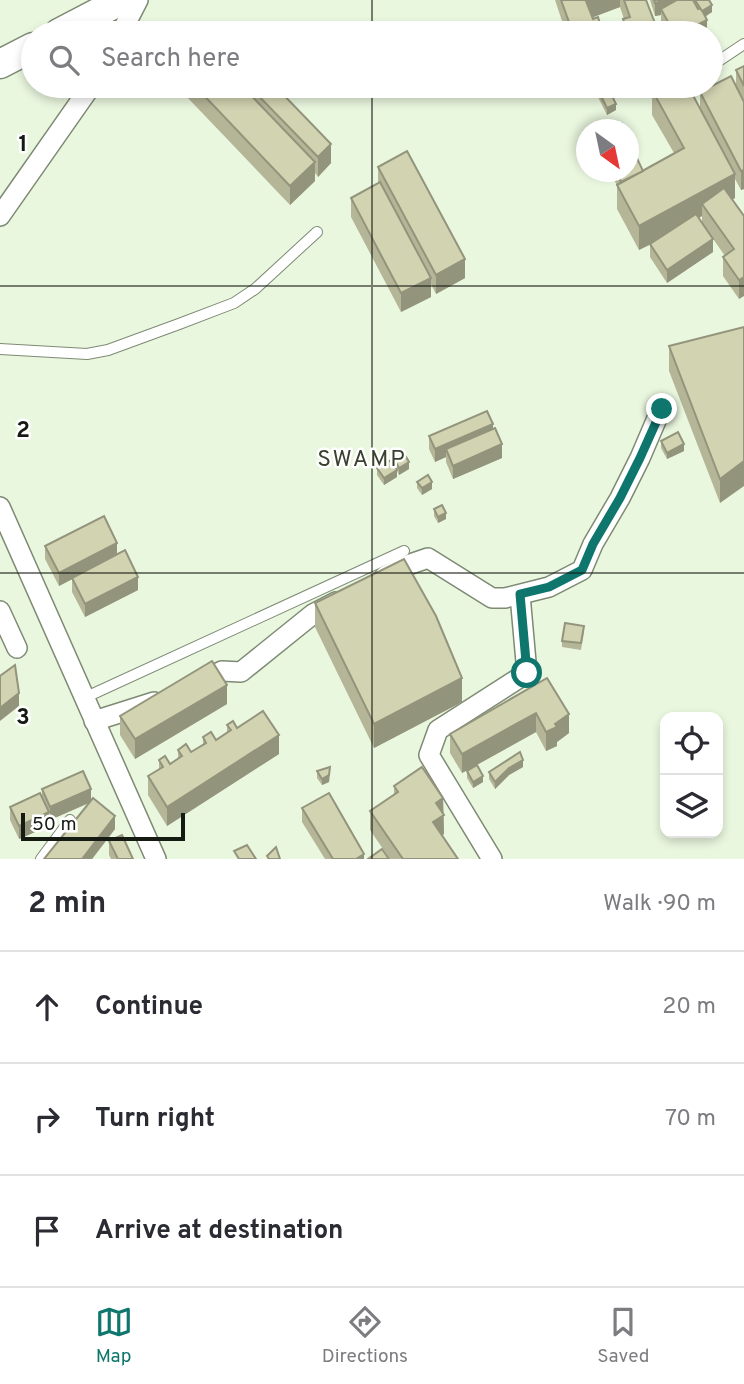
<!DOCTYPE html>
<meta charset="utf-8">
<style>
body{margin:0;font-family:Overpass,sans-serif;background:#f2f2f3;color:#2b2b33}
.controls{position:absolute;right:21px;bottom:21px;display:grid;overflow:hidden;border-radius:14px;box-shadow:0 4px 10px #0003}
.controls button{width:63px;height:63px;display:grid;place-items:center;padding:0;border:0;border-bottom:2px solid #e1e1e2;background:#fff;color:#2b2b33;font:35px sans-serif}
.compass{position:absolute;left:576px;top:119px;width:63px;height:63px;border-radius:50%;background:#fff;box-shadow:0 4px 10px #0003;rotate:147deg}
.scale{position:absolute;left:21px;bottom:18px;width:164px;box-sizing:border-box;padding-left:7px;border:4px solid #151a12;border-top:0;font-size:19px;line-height:24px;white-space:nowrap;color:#151a12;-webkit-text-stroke:5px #fff;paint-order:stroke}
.stop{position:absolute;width:21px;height:21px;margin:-16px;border:5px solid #0f766e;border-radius:50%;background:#fff}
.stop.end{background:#0f766e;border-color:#fff;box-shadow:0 2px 7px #0008}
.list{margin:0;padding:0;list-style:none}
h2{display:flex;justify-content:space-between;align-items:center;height:91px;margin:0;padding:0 28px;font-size:30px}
h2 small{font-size:23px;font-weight:400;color:#7c7c81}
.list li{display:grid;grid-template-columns:46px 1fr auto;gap:21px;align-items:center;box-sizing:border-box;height:112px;padding:0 28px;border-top:2px solid #e1e1e2}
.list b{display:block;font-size:26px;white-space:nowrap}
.list em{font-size:23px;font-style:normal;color:#7c7c81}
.icon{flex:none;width:38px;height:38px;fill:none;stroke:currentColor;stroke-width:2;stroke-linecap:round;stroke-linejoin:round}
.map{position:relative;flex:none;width:744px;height:859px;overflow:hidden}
.search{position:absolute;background:#fff;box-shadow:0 4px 10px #0003;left:21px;right:21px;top:21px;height:77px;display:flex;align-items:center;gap:18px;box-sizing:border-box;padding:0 24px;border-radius:38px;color:#7c7c81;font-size:26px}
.sheet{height:427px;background:#fff}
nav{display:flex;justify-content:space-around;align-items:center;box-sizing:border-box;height:98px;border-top:2px solid #e1e1e2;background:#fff;font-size:19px;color:#7c7c81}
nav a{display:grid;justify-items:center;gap:4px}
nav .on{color:#0f766e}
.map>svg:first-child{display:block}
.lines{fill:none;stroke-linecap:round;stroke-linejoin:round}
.service-casing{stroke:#7e8a74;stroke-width:12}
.minor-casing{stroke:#7e8a74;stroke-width:22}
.secondary-casing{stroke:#7e8a74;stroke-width:31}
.service{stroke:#fff;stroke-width:10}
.minor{stroke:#fff;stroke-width:19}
.secondary{stroke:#fff;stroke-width:28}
.wall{fill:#b5b598}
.shaded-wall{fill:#93947c}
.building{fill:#d2d3b1;stroke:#93947c;stroke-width:2}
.route{stroke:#0f766e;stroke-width:9}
.grid{fill:none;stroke:#151a12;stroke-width:2;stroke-opacity:0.55}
.labels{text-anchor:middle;stroke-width:5;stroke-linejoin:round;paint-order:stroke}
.neighbourhood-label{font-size:23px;letter-spacing:2px;fill:#37412e;stroke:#fff}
.grid-label{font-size:23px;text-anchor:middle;font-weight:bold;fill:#151a12;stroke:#fff;stroke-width:5;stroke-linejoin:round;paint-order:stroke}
</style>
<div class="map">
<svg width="744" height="859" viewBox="0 0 744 859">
<rect width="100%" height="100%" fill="#eaf7df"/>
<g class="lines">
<defs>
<g id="service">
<polyline points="711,66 744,44"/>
<polyline points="0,349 87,354 108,350 179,324 234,303 255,289 317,232"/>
<polyline points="84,698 404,551"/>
<polyline points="41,859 70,820"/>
</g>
<g id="minor">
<polyline points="121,33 138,0"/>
<polyline points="0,216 91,86"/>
<polyline points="0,507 156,859"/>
<polyline points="385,576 402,567 428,558 492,598 505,598 549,587 582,570 593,544 620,498 640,458 661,409"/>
<polyline points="0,611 17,648"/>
<polyline points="197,683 222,671 241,672 313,614 336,602"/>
<polyline points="94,721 154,702"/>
<polyline points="492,859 429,755 438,730 527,673 520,595"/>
</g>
<g id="secondary">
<polyline points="59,33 122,0"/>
<polyline points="0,64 33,47"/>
</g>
</defs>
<use href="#service" class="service-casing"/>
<use href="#minor" class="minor-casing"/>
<use href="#secondary" class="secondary-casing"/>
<use href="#service" class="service"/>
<use href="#minor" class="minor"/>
<use href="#secondary" class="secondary"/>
</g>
<g class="wall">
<polygon points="555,0 646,0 658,33 623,33 623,19 624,19 620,7 592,17 603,33 566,33"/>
<polygon points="650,0 693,0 694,2 694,0 712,12 705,16 707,33 667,33 661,22 661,15 655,16"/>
<polygon points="744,66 744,189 741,190 735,179 735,198 732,200 744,216 739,299 723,276 723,257 725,256 702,223 702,216 699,218 713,252 667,283 650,257 650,245 639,250 617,209 617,186 611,172 643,171 674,153 652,115 652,90 700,109 700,92 736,86 736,70"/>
<polygon points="186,86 275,86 331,163 318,177 315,173 315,181 290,205 186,96"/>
<polygon points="597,88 616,110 607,115 597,95"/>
<polygon points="378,167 465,278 436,294 431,284 431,297 401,312 351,217 351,198 378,183"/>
<polygon points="744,327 720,503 669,371 669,346"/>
<polygon points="493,429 502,458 453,479 446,462 446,457 435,462 429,449 429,436"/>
<polygon points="661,441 684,451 667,459 661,448"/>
<polygon points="395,461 409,469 399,475 397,471 397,477 384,485 377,475 377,468 395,467"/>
<polygon points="417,482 432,489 422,495 417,488"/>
<polygon points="434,509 446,519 438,523 434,516"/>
<polygon points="45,546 117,554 138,590 85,617 72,592 72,579 59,586 45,559"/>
<polygon points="315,603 462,702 374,748 315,627"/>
<polygon points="584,632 581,650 562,647 562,641"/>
<polygon points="547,678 569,733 557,742 557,746 546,751 536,732 477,765 483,782 473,788 467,778 467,771 471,768 462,773 450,753 450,734"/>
<polygon points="227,704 135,759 120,735 120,716"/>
<polygon points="227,725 237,728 279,754 167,826 148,795 148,776 159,769 159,760 170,764 178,759 178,750 191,752 203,745 203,737 216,740 227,733"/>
<polygon points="523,767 509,775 495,789 489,779 489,772"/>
<polygon points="317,771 330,774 329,782 322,785 317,778"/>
<polygon points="394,786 443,798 444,834 442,835 458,859 390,859 370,830 370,811 394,794"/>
<polygon points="42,789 91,801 115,829 92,859 44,859 89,803 50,820 49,818 49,826 19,839 10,820 10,807 42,797"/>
<polygon points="302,808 364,859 325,859 302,822"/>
<polygon points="109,841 133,859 111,859 109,855"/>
</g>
<g class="shaded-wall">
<polygon points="587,0 620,0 620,7 586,20 586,1"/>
<polygon points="666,0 679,0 661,9 661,15 655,16 655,3"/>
<polygon points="712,5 712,12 702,19 702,12"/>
<polygon points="707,20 707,33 681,33"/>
<polygon points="616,104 616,110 607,115 607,108"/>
<polygon points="331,144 331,163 318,177 318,157"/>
<polygon points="315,162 315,181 290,205 290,186"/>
<polygon points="744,170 744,189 741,190 741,171"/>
<polygon points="735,174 735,198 709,213 702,204 702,216 639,250 639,226"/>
<polygon points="713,239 713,252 667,283 667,270"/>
<polygon points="465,259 465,278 436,294 436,275"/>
<polygon points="744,277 744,296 739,299 739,280"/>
<polygon points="431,278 431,297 401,312 401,293"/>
<polygon points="493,424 493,437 446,449 446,457 435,462 435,449"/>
<polygon points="502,444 502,458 453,479 453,466"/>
<polygon points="684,444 684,451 667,459 667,453"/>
<polygon points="744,461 744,486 720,503 720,479"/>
<polygon points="409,462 409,469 399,475 399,468"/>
<polygon points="397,470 397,477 384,485 384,478"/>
<polygon points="432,482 432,489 422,495 422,488"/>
<polygon points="446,513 446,519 438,523 438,517"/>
<polygon points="117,543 117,556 59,586 59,573"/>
<polygon points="138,577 138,590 85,617 85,604"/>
<polygon points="462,678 462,702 374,748 374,724"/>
<polygon points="227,685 227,704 135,759 135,739"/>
<polygon points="19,693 19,706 0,721 0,708"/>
<polygon points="536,713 536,732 462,773 462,754"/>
<polygon points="569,714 569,733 557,742 557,746 546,751 546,732 555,724"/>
<polygon points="279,735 279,754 167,826 167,807"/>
<polygon points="523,760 523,767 509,775 495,789 495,782 509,768"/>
<polygon points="330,767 329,782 322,785 322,779"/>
<polygon points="483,776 483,782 473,788 473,782"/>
<polygon points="91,789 91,802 50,820 50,807"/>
<polygon points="443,798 444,834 433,841 433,822 436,803"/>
<polygon points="49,812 49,826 19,839 19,826"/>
<polygon points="115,816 115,829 92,859 82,859"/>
<polygon points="364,854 364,859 356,859"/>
</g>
<g class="building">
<polygon points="561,0 587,0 586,1 593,19 598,17 603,33 573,33"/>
<polygon points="624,0 646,0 658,31 653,33 628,33 623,19 630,17"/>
<polygon points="654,0 666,0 655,3"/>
<polygon points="677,0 693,0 698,9 701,8 707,20 681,33 674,33 661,9"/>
<polygon points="695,0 709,0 712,5 702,11"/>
<polygon points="744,66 744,86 736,70"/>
<polygon points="731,76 744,102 744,170 741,171 700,92"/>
<polygon points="195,86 242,86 315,162 290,186"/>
<polygon points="249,86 275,86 331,144 318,157"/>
<polygon points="601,86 607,86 616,104 607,108 597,88"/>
<polygon points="660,86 688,86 735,174 639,226 617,185 684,148 652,90"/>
<polygon points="622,124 624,130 609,130"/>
<polygon points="628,139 643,171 621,182 617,172 628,172"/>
<polygon points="407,151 465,259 436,275 378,167"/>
<polygon points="380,182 431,278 401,293 351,198"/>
<polygon points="724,188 744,216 744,277 739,280 723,257 734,249 702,204"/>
<polygon points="696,214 713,239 667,270 650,244"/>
<polygon points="744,327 744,461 720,479 669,346"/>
<polygon points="487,411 493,424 435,449 429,436"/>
<polygon points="495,428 502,444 453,466 446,449"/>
<polygon points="678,432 684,444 667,453 661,441"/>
<polygon points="405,455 409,462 399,468 395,461"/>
<polygon points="391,460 397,470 384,478 377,468"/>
<polygon points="428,475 432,482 422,488 417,482"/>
<polygon points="442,505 446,513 438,517 434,509"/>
<polygon points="104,516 117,543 59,573 45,546"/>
<polygon points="125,550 138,577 85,604 72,578"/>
<polygon points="404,559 436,616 462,678 374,724 315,603"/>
<polygon points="565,623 584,626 581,643 562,641"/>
<polygon points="212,661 227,685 135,739 120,716"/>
<polygon points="15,665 19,693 0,708 0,676"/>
<polygon points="547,678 569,714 555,724 557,727 546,732 536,713 462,754 450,734"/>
<polygon points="263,711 279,735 167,807 148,776 163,767 159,760 165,756 170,764 182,756 178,750 186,744 191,752 206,743 203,737 211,732 216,740 231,730 227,725 233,721 237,728"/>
<polygon points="520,752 523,760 509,768 495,782 489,772"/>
<polygon points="477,765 483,776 473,782 467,771"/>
<polygon points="330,767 329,775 322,779 317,771"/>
<polygon points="422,767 443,798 436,803 444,815 433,822 458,859 403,859 370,811 398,792 394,786"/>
<polygon points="83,771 91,789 50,807 42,789"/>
<polygon points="40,793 49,812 19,826 10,807"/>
<polygon points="329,793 364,854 356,859 333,859 302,808"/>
<polygon points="93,798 115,816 82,859 44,859"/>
<polygon points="122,835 133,859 118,859 109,841"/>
<polygon points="247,845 256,859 239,859 234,851"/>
<polygon points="276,847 280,859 269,859 267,856"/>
<polygon points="382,849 389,859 368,859"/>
</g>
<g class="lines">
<polyline class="route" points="527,673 520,594 549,587 582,570 593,544 620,498 640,458 662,409"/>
</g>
<path class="grid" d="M 372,0 L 372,33M 372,86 L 372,859M 0,286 L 744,286M 0,573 L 744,573"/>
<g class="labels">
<g class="neighbourhood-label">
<text x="362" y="466">SWAMP</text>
</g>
</g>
<g class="grid-label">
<text x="23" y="151">1</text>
<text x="23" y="437">2</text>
<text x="23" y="724">3</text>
</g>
</svg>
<div class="controls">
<button><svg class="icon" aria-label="locate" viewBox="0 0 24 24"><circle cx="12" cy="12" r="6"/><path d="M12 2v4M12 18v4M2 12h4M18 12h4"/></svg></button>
<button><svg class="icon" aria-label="layers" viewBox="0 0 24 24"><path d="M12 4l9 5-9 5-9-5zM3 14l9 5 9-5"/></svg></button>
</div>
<svg class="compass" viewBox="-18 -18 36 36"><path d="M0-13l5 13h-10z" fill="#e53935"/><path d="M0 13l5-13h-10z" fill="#7c7c81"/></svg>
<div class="scale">50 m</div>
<div class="stop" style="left:527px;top:673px"></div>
<div class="stop end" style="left:662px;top:409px"></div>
<div class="search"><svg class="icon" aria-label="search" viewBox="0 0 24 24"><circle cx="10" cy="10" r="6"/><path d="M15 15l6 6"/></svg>Search here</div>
</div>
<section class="sheet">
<h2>2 min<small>Walk · 90 m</small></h2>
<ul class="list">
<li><svg class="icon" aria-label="ahead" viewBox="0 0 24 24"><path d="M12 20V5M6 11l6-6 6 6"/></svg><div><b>Continue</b></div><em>20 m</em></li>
<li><svg class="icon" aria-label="right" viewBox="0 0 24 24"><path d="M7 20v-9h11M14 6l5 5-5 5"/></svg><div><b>Turn right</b></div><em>70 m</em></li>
<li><svg class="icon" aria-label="arrive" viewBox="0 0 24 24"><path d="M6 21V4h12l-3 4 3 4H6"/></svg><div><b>Arrive at destination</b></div></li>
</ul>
</section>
<nav>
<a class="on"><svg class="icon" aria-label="map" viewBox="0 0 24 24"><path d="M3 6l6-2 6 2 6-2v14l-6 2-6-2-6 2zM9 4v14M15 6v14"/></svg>Map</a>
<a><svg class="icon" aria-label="directions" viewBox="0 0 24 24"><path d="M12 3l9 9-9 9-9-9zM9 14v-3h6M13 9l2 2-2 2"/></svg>Directions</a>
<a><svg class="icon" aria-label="saved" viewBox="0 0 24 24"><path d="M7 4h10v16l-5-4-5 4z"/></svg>Saved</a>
</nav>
